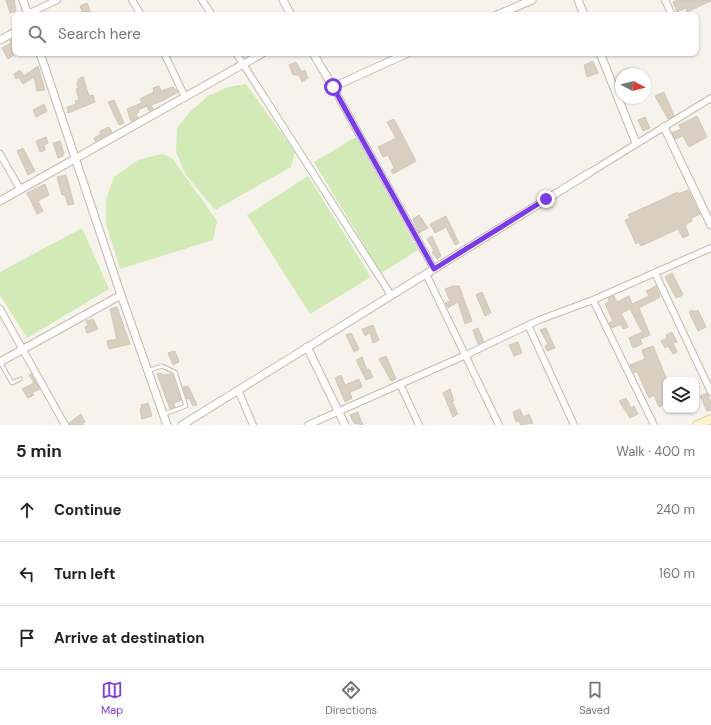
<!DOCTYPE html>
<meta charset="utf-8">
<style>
body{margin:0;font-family:"DM Sans",sans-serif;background:#f2f2f2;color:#222}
.controls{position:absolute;right:12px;bottom:12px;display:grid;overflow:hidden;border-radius:8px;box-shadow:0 1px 3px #0004}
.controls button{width:36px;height:36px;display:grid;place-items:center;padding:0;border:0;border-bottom:1px solid #e0e0e0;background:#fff;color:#222;font:20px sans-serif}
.compass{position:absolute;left:615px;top:68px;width:36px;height:36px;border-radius:50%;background:#fff;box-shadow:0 1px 3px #0004;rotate:97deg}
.stop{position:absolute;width:12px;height:12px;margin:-9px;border:3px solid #7c3aed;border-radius:50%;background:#fff}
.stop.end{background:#7c3aed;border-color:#fff;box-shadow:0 1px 4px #0008}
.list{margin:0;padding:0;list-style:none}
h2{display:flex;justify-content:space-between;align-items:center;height:52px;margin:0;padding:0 16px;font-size:17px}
h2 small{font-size:13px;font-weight:400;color:#767676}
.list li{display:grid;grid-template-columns:26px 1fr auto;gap:12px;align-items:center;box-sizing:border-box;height:64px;padding:0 16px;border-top:1px solid #e0e0e0}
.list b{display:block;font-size:15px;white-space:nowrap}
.list em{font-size:13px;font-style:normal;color:#767676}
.icon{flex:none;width:22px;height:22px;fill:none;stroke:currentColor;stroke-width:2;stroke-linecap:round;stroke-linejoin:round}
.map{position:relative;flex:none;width:711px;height:425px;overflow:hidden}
.search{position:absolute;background:#fff;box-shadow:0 1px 3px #0004;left:12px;right:12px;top:12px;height:44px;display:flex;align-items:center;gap:10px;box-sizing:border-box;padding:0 14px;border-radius:8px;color:#767676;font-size:15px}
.sheet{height:244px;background:#fff}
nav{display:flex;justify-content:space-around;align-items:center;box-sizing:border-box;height:56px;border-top:1px solid #e0e0e0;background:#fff;font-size:11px;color:#767676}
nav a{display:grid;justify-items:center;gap:2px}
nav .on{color:#7c3aed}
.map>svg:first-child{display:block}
.green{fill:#d2eab5}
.building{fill:#d8cfc1;stroke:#d3c7b4}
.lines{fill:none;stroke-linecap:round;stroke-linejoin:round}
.service-casing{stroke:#c2bbae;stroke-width:5}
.minor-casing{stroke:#c2bbae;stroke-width:8}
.tertiary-casing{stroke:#c2bbae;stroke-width:9}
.secondary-casing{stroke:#d6c79b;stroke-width:10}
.service{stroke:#fff;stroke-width:3}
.minor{stroke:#fff;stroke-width:6}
.tertiary{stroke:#fff;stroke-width:7}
.secondary{stroke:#fff3cd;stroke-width:8}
.route{stroke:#7c3aed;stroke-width:5}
</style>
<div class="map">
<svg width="711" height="425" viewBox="0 0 711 425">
<rect width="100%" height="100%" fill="#f6f3ec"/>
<g class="green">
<polygon points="246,84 295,152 291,167 215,210 186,175 176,152 177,128 190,112 208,96 228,87"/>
<polygon points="356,137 418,250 381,273 314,162"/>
<polygon points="162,154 172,158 217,221 213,240 120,269 106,223 106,200 114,177 138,160"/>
<polygon points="308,176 371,277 310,314 247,215"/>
<polygon points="82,228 109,289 27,338 0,295 0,272"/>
</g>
<g class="building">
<polygon points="6,0 14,0 16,11 10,13"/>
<polygon points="678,0 711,0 711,1 687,12 686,8 677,12 673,2"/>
<polygon points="87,3 91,13 83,15 80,6"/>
<polygon points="15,38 15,51 14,49 11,50 14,55 8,59 2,48 11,43 10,41"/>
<polygon points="593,61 598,73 587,77 584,65"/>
<polygon points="296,62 302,72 305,70 308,78 302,82 299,75 293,75 289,65"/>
<polygon points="38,66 45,90 37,91 34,77 23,84 19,77 16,79 14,74 20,70 24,76"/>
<polygon points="83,77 89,96 93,95 95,102 68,113 67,107 76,104 75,101 79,100 76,89 78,88 77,83 78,83 78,79"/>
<polygon points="159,86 161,91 173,87 178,92 164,100 151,105 153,109 149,111 147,106 138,110 139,112 136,114 138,118 131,121 127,109 142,103 140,99 154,92 153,88"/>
<polygon points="664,92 674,116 668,119 655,96"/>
<polygon points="114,100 124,123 119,125 108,102"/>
<polygon points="44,104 47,111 36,117 33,110"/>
<polygon points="697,116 707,137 689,147 683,136 675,139 672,133 681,129 679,125"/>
<polygon points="645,117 650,128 643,131 638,120"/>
<polygon points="394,119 416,161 393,174 391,170 394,168 388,155 383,157 378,147 396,138 387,122"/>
<polygon points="109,127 112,132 95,141 94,138 101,134 100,131"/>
<polygon points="46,137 48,143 44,145 45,150 40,152 36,141"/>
<polygon points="60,141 64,154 63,154 63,156 58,158 53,143"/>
<polygon points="23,148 35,171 28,175 17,151"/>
<polygon points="66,175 74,204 68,205 65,195 62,195 57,177"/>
<polygon points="45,184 49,195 38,201 43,211 37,214 27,193"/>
<polygon points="688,190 700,214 691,218 692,221 685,225 689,235 683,238 678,229 641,246 639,242 636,244 625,220 630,218 628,215 678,192 678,194"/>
<polygon points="419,215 428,228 419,233 413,219"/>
<polygon points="446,216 459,243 455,245 446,227 435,233 430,224"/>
<polygon points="432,236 441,256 437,259 432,252 434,251 427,239"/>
<polygon points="672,273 683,295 676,298 665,277"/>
<polygon points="453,286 459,286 472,321 465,324 458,302 448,308 445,303 450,301 445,289"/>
<polygon points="656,286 660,297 639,308 650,335 640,339 642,344 633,348 629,338 642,332 630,309 621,313 628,327 623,329 621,325 619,325 612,328 609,323 613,321 605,304 609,302 608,298 614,296 617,302 629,296 632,304 649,296 646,291"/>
<polygon points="482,292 491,313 485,316 476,295"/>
<polygon points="117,307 130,344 109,349 107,341 117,339 110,309"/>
<polygon points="693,310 693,312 698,310 706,327 698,331 689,312"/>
<polygon points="93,319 98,329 87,333 85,327 88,326 86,321"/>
<polygon points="373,325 379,340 373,343 370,333 365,336 362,329"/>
<polygon points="478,328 484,342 478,344 473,330"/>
<polygon points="546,328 555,348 547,351 545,346 548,344 540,330"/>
<polygon points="672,332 677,342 673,343 677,352 673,354 668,346 665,348 661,341 667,338 666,335"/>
<polygon points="351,333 359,349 354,352 346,335"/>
<polygon points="518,342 522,353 514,356 509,345"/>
<polygon points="653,346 666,377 666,404 659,407 654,395 649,398 637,371 634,373 630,365 645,359 642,350"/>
<polygon points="175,351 179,362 173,365 168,353"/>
<polygon points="386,356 396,379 391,381 379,359"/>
<polygon points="362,357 367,370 369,369 373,377 366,380 356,360"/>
<polygon points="161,373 162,375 172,374 181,400 174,403 175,407 170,409 157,374"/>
<polygon points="31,374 40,389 32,393 34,395 28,398 22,389 34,383 29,375"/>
<polygon points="341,375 345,385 359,379 362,387 350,392 352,398 345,402 335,378"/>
<polygon points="188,386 197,405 193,406 189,398 187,399 183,387"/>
<polygon points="450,389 454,401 452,401 458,414 453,417 443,393"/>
<polygon points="707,393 711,402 711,410 707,411 700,396"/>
<polygon points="626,398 631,408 634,406 638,414 630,418 619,401"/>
<polygon points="148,403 152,416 142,419 140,409 142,408 141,405"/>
<polygon points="520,409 523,417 529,414 533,423 521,425 519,421 516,422 513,412"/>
<polygon points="358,412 361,421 363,425 354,423 350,415"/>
<polygon points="81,414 85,422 82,423 84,425 69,425 69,423"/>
</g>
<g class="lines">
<defs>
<g id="service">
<polyline points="0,362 12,383 20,379"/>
<polyline points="147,371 162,366 175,372 186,406 164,414"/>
</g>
<g id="minor">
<polyline points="132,0 141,15"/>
<polyline points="202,0 212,15"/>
<polyline points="665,0 672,15"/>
<polyline points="28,14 57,0"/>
<polyline points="164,53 185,97"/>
<polyline points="236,53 391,295"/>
<polyline points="333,87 434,269"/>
<polyline points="0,154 20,189"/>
<polyline points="589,173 711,98"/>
<polyline points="655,273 711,392"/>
<polyline points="426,274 499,425"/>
<polyline points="593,300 654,425"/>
<polyline points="0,309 65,425"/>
<polyline points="528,325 574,425"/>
<polyline points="400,384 419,425"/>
<polyline points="238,390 253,425"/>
<polyline points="308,425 466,355 539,320 593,300 711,248"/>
</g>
<g id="tertiary">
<polyline points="23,0 28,15"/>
<polyline points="283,0 291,15"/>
<polyline points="578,0 584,15"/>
<polyline points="497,15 532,0"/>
<polyline points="0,40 15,32"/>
<polyline points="40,53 121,295 167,425"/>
<polyline points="313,53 333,87 408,53"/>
<polyline points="600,53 636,143"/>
<polyline points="664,127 711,225"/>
<polyline points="0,201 263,53"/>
<polyline points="307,347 345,425"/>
<polyline points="0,362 121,295"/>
<polyline points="182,425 589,173"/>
</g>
<polyline id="secondary" points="697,425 711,419"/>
</defs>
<use href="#service" class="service-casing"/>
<use href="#minor" class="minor-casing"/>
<use href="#tertiary" class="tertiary-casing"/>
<use href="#secondary" class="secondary-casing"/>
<use href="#service" class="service"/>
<use href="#minor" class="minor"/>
<use href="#tertiary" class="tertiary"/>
<use href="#secondary" class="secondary"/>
</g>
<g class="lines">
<polyline class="route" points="333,87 434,269 546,199"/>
</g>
</svg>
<div class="controls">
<button><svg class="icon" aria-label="layers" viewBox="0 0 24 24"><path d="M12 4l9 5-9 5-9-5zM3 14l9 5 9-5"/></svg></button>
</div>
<svg class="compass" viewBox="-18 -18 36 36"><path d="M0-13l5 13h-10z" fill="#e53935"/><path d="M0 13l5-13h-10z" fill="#767676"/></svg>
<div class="stop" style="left:333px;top:87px"></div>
<div class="stop end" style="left:546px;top:199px"></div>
<div class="search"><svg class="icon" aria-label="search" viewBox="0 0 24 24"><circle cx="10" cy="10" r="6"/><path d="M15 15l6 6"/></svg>Search here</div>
</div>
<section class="sheet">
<h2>5 min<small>Walk · 400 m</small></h2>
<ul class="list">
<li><svg class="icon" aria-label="ahead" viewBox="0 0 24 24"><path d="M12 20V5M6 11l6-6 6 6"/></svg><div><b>Continue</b></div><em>240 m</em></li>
<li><svg class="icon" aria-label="left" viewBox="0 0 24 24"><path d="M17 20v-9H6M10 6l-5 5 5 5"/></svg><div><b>Turn left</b></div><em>160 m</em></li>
<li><svg class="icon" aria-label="arrive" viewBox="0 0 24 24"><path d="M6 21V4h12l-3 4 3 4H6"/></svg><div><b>Arrive at destination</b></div></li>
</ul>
</section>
<nav>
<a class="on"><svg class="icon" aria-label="map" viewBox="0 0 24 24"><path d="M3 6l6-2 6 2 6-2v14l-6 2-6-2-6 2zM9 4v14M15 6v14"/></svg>Map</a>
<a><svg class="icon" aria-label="directions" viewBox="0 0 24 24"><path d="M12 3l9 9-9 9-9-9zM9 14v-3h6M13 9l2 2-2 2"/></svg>Directions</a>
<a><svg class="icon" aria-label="saved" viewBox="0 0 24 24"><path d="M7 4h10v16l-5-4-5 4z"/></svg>Saved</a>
</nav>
